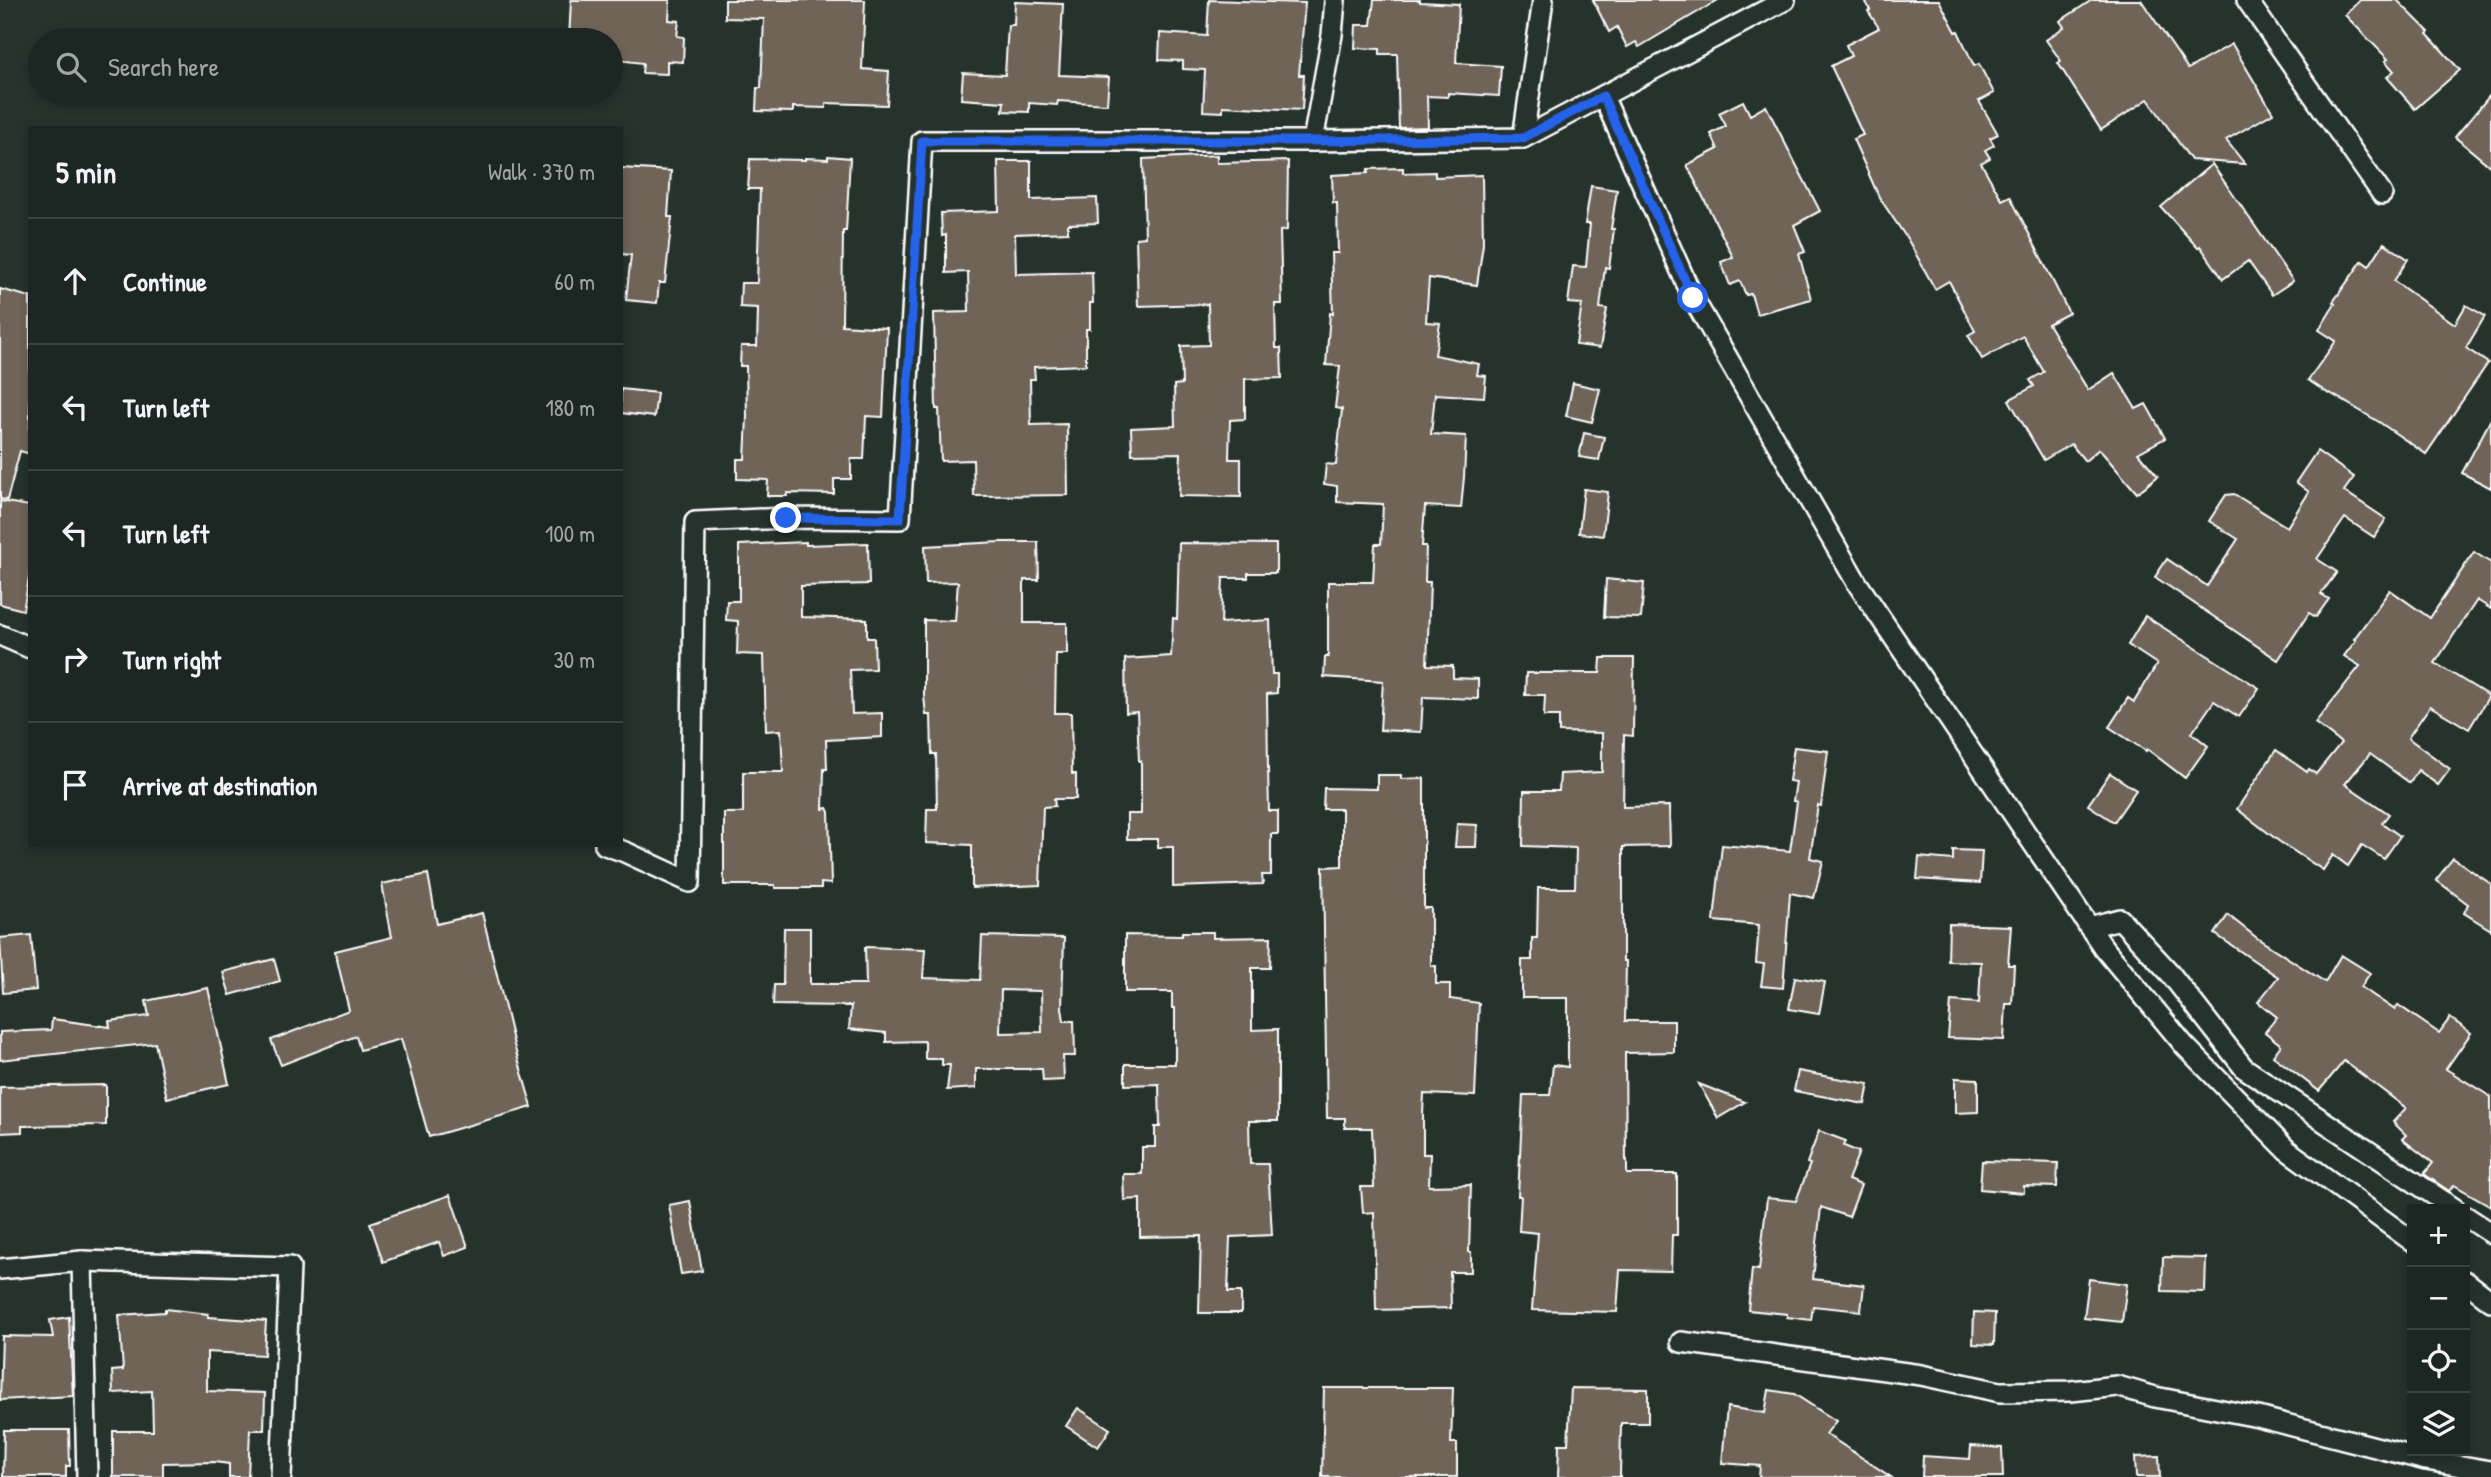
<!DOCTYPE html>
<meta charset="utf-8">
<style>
body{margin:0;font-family:"Patrick Hand",sans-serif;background:#252e2a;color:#f1f3f6}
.controls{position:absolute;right:21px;bottom:21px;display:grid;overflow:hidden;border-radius:0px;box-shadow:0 4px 10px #0003}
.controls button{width:63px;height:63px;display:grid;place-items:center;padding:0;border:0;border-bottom:2px solid #3a4340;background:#1c2622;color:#f1f3f6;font:35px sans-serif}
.stop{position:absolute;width:21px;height:21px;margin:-16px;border:5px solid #2563eb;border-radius:50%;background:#fff}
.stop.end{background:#2563eb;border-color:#fff;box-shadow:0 2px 7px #0008}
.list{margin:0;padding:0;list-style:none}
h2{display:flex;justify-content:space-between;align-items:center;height:91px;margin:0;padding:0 28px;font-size:30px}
h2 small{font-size:23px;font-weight:400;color:#a0a5a5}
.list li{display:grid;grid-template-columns:46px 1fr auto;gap:21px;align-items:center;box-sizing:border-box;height:126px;padding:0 28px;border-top:2px solid #3a4340}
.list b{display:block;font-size:26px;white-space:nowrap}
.list em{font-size:23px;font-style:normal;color:#a0a5a5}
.icon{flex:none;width:38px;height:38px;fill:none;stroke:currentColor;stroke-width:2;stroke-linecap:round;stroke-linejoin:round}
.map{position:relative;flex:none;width:2491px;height:1477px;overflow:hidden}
.search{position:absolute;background:#1c2622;box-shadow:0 4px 10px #0003;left:28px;top:28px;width:595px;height:77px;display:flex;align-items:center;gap:18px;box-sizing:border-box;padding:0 24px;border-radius:38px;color:#a0a5a5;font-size:26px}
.panel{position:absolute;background:#1c2622;box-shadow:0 4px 10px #0003;left:28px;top:126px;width:595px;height:721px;border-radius:0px}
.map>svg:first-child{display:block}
.building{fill:#6f6459;stroke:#fff;stroke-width:2;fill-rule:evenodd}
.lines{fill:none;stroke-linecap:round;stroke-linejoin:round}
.minor-casing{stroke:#fff;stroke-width:24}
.minor{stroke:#26332d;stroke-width:19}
.route{stroke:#2563eb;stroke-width:9}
</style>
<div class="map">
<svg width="2491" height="1477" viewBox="0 0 2491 1477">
<rect width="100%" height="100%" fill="#26332d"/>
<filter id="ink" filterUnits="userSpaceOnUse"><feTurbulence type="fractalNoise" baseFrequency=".0143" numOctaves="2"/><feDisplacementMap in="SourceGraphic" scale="14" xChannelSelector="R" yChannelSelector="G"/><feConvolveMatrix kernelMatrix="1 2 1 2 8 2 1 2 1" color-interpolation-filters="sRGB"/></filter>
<g filter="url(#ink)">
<g class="building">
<polygon points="571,0 670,0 669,20 679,21 677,36 684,37 683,62 667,61 667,74 642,73 643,63 611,59 611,40 569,40"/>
<polygon points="725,0 865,0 862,69 889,71 887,105 826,103 826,108 793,107 793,112 756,111 757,88 761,88 764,19 725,18"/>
<polygon points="1209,0 1305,3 1299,75 1304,75 1302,110 1223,106 1223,112 1203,111 1205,70 1183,69 1183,61 1159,60 1160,33 1207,36"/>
<polygon points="1374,0 1420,0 1420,2 1459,4 1456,63 1501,66 1499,96 1448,93 1448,97 1427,96 1428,127 1399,128 1397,54 1380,54 1380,49 1355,48 1356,25 1371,25"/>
<polygon points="1593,0 1718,0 1639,47 1636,42 1627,47 1617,27 1609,32"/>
<polygon points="1865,0 1939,0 1956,32 1958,31 1974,66 1979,64 1994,93 1979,101 1998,134 1990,138 1994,145 1985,150 1990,158 1981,163 2002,200 2010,196 2069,313 2048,324 2088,390 2114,373 2136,409 2146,404 2165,438 2138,453 2158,476 2137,493 2099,449 2085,461 2071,444 2044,460 2009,400 2034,386 2030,380 2044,372 2023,336 1982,359 1968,335 1975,331 1949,281 1935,289 1908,240 1879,197 1853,139 1863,135 1831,66 1851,56 1846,45 1879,28 1868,11 1870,10"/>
<polygon points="2092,0 2141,0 2188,69 2232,44 2273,113 2226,140 2245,164 2191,160 2148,99 2101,130 2058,63 2061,61 2046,40 2064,27 2060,21"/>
<polygon points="2360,0 2397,0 2429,32 2427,34 2460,70 2415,109 2387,77 2394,71 2385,61 2388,59 2345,15"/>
<polygon points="1015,2 1063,4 1059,75 1109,77 1107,104 1058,101 1057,105 1029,103 1029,112 1003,111 1004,102 961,99 963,73 1005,75 1008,25 1014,25"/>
<polygon points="2491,94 2491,167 2455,137"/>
<polygon points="1743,101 1750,115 1766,106 1820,211 1794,225 1805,252 1799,254 1811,299 1757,314 1751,294 1746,295 1740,281 1730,285 1721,262 1733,257 1687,165 1718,149 1711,134 1726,126 1719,113"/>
<polygon points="1217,155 1217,163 1288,161 1287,230 1280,231 1282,304 1275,304 1276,348 1281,348 1282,378 1245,379 1245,419 1230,420 1229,459 1241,459 1241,497 1179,496 1181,453 1132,454 1131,428 1175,426 1174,385 1182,384 1181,346 1209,345 1208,304 1138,306 1136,238 1145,237 1143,159"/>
<polygon points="828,156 850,158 846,231 843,231 842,325 887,328 883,417 866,416 864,459 851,459 851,479 834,479 834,494 787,493 787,496 767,496 768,480 737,479 737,459 745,459 747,417 746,366 740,366 741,346 757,346 758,308 740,307 741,283 757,283 760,189 748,189 750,159 805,160 805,158 828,159"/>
<polygon points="998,161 1031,161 1031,200 1097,198 1098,223 1068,224 1068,232 1015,234 1016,274 1092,272 1093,303 1090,303 1090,329 1086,329 1086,365 1034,367 1035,379 1030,379 1031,425 1067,424 1068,495 974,496 973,460 941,461 939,409 936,409 934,313 969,312 968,272 946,273 946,235 942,236 941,213 999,211"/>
<polygon points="2212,164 2293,281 2272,295 2248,261 2223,279 2200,246 2198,248 2161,207"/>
<polygon points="621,168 671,171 668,217 672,217 665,283 659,283 657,303 626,300 631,255 621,254"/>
<polygon points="1403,168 1403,173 1435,172 1435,177 1482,175 1483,244 1477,285 1429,278 1426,322 1440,323 1435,355 1479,364 1477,375 1486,376 1484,397 1435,394 1431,434 1466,436 1464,477 1461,508 1425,506 1422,546 1426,546 1425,582 1430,582 1427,665 1453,666 1453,678 1478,679 1478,699 1423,697 1421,732 1380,730 1383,681 1324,677 1325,657 1328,657 1328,582 1373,582 1375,544 1381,544 1383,504 1337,502 1337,486 1324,484 1326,464 1336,465 1342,409 1335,408 1340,366 1326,365 1330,313 1333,314 1331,253 1338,253 1337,203 1333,203 1332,175 1368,173 1368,169"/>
<polygon points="1591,186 1617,190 1611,229 1614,229 1609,268 1605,267 1600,308 1607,309 1600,348 1576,345 1582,304 1568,303 1573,266 1586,267 1590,224 1585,224"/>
<polygon points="2384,243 2408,259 2394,281 2455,324 2466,305 2485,316 2466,348 2488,363 2426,454 2379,422 2330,393 2329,394 2308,380 2336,341 2319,330 2335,304 2333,302 2362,261 2369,266"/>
<polygon points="0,289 30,297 30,454 20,451 7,500 0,499"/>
<polygon points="1573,383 1600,389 1592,422 1566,416"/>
<polygon points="621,389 657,393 654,417 621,413"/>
<polygon points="2491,419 2491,488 2462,473"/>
<polygon points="1584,433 1604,437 1599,460 1579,457"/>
<polygon points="2317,451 2354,477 2344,491 2386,519 2374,537 2345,518 2317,559 2337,572 2321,594 2329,599 2316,617 2309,613 2278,660 2155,577 2167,559 2207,586 2238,539 2209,521 2226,495 2234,494 2287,527 2309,492 2296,482"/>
<polygon points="1584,489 1608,492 1603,536 1579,533"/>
<polygon points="0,501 30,506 30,573 23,610 0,604"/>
<polygon points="806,542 806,545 868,543 869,584 801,586 801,617 867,619 867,638 874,638 875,669 850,670 852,714 882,713 882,737 826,740 827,769 824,769 823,809 827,808 829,812 831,884 821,883 821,888 775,888 775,885 724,885 724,813 743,813 743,772 783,772 781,730 766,731 764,655 737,654 738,621 726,620 727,601 739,601 739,545"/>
<polygon points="1000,542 1038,542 1039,580 1024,580 1024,623 1067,623 1067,654 1056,654 1055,713 1071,713 1072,774 1076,774 1076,799 1054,799 1055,806 1043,807 1040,885 972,888 972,845 926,843 927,809 937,809 936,754 932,754 931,715 926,715 924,696 924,620 955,621 958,582 926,583 925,546"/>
<polygon points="1179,543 1276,544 1276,573 1248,573 1248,578 1223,578 1221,623 1270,620 1272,674 1277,674 1277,693 1267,694 1268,768 1269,811 1278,811 1278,834 1271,834 1271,875 1262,875 1263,884 1173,887 1173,847 1158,847 1158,839 1127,839 1127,814 1141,814 1141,761 1139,761 1137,712 1126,713 1125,659 1171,656 1173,618 1177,619"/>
<polygon points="2474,552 2491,563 2491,609 2477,600 2435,663 2489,696 2469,729 2430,706 2408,738 2450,769 2438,785 2418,770 2410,783 2370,754 2345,784 2389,814 2382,823 2400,836 2384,859 2362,845 2348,866 2333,855 2323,870 2280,842 2237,809 2276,750 2307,772 2309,769 2316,774 2341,743 2315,723 2360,666 2344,656 2356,640 2354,639 2390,590 2430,618"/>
<polygon points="1606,579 1644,583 1641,618 1604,617"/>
<polygon points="2145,616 2259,688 2239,717 2214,701 2192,733 2208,746 2185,778 2147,749 2146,751 2109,727 2128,698 2134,702 2157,664 2128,645"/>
<polygon points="1601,658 1634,658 1633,736 1624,735 1623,807 1669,806 1670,846 1623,847 1623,961 1626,961 1625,1021 1674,1021 1674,1052 1625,1053 1626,1160 1627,1160 1627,1174 1677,1174 1677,1235 1672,1235 1671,1271 1620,1270 1617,1312 1532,1310 1538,1233 1519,1231 1521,1196 1518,1196 1523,1095 1550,1095 1553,1065 1568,1067 1568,998 1522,998 1522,960 1532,960 1532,938 1537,938 1538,888 1575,888 1576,848 1523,846 1524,791 1559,791 1560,774 1602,772 1602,733 1559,732 1559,716 1544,716 1545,695 1525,695 1526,673 1600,673"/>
<polygon points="1794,747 1828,751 1821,806 1818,805 1810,858 1823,861 1814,898 1790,893 1783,988 1761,986 1764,964 1756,963 1759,925 1714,921 1722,845 1790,851 1797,802 1793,801 1796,782 1789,781"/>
<polygon points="2110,773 2136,790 2114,822 2088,805"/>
<polygon points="1377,775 1401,775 1401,779 1424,778 1424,908 1431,908 1431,966 1436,966 1436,984 1450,984 1450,999 1479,1003 1475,1096 1424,1094 1423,1113 1423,1154 1430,1154 1429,1186 1471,1185 1469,1252 1471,1252 1471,1272 1450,1272 1451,1308 1376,1310 1374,1212 1363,1213 1361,1187 1374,1187 1372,1128 1345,1128 1345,1118 1327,1118 1323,867 1342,866 1342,809 1323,809 1324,788 1377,789"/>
<polygon points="1457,824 1477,825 1476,847 1455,847"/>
<polygon points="1953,850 1982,851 1980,883 1917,879 1919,857 1953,860"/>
<polygon points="2453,858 2491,884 2491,930 2464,913 2468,904 2436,880"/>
<polygon points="428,874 437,924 482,913 514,1045 532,1107 429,1137 401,1039 360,1050 356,1036 281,1065 271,1040 349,1010 335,951 392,937 382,884"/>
<polygon points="2228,915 2257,938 2325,982 2341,955 2370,973 2361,987 2395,1010 2398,1005 2439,1033 2450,1018 2471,1033 2446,1069 2491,1097 2491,1206 2454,1185 2449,1191 2424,1174 2433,1163 2402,1139 2406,1135 2393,1122 2406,1108 2344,1061 2319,1091 2273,1056 2281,1045 2265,1032 2277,1017 2258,1002 2278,977 2215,934"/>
<polygon points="1949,924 2011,926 2008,965 2014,965 2012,1004 2006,1004 2004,1040 1948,1038 1951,1001 1979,1003 1981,962 1948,961"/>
<path d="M 784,928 L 810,928 L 810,984 L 866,984 L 865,947 L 925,949 L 923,978 L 980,980 L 982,936 L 1064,938 L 1062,1008 L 1064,1021 L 1074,1021 L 1075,1056 L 1063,1056 L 1064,1080 L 1043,1081 L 1042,1069 L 976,1069 L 976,1088 L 947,1090 L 950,1065 L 942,1065 L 942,1059 L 925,1059 L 925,1041 L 886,1042 L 886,1033 L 849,1029 L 851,1006 L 773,1005 L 774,985 L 783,985 ZM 1001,990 L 1041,991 L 1042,1032 L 1000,1033 Z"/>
<polygon points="1182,932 1213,932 1213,938 1271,937 1270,968 1252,968 1252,1030 1278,1029 1278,1121 1249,1121 1250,1164 1268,1164 1272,1235 1230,1237 1228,1292 1241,1292 1241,1313 1199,1313 1201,1236 1140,1237 1140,1199 1124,1200 1123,1174 1142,1174 1142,1147 1155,1147 1155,1127 1160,1127 1159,1084 1125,1085 1125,1064 1175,1064 1175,1008 1172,1008 1172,992 1125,992 1125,935 1182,936"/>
<polygon points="31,935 36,990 3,993 0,938"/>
<polygon points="274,959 280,981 230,995 223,972"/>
<polygon points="1795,977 1825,982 1819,1014 1789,1009"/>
<polygon points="208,988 229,1084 167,1098 155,1043 0,1060 0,1032 51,1030 52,1019 110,1027 109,1021 149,1016 146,1001"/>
<polygon points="1798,1071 1869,1084 1865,1104 1794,1091"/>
<polygon points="1955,1078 1978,1079 1978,1112 1955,1113"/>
<polygon points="1699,1084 1745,1102 1718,1118"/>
<polygon points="106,1085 106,1125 22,1126 22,1132 0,1133 0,1087"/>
<polygon points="1819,1131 1846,1141 1844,1146 1859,1152 1848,1180 1861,1185 1849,1217 1821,1207 1813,1279 1864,1285 1861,1311 1813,1306 1811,1320 1787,1317 1787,1314 1748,1310 1752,1269 1759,1270 1767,1198 1796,1201 1810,1164 1807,1163"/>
<polygon points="1982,1161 2058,1163 2057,1187 2024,1186 2024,1193 1980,1189"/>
<polygon points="450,1195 468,1247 444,1256 439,1242 383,1262 370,1223"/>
<polygon points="690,1201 702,1271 681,1274 669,1205"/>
<polygon points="2163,1257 2206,1258 2205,1292 2162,1291"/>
<polygon points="2089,1279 2127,1284 2122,1322 2084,1318"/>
<polygon points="165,1309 208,1314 208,1317 266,1321 264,1355 207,1352 207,1391 265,1393 264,1430 250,1430 248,1477 229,1477 229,1464 214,1462 163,1463 163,1477 113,1477 113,1431 153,1431 152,1391 113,1393 112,1371 123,1370 119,1315 165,1312"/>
<polygon points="1974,1312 1995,1313 1994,1345 1973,1344"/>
<polygon points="69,1317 73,1396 0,1400 2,1336 53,1337 50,1320"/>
<polygon points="1324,1388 1453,1388 1451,1443 1457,1443 1457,1477 1322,1477"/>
<polygon points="1571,1388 1648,1389 1648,1423 1621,1423 1620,1477 1558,1477 1559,1444 1568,1444"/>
<polygon points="1769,1390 1794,1394 1836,1421 1826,1434 1891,1477 1759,1477 1760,1466 1722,1463 1727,1407 1765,1413"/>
<polygon points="1078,1408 1110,1429 1098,1447 1066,1426"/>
<polygon points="4,1430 69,1430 70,1466 66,1466 66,1477 3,1477"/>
<polygon points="1971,1446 2002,1448 2003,1477 1922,1477 1923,1456 1970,1459"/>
<polygon points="2159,1456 2160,1477 2136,1477 2135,1457"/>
</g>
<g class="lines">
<defs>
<g id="minor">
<polyline points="2247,0 2382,194"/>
<polyline points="1603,96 1693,298 1857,583 2103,947 2185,1046 2287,1150 2412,1241"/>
<polyline points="1523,138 1543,0"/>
<polyline points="1313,141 1523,138 1785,0"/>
<polyline points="0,635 30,648"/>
<polyline points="605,845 625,852 690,882 695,522 786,518 900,519 922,141 1313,141 1332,35 1335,0"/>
<polyline points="2089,927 2120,919 2169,972 2244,1068 2455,1209"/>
<polyline points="2465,1216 2491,1233"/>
<polyline points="82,1261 87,1477"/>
<polyline points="0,1269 82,1261 290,1267 281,1477"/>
<polyline points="2465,1281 2491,1301"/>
<polyline points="1681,1342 1921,1375 2000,1392 2071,1391 2117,1386 2155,1397 2258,1417 2426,1460 2491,1471"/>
</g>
</defs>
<use href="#minor" class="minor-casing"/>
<use href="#minor" class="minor"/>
</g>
</g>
<g class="lines" filter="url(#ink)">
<polyline class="route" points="786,518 900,519 922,141 1313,141 1523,138 1603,96 1693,298"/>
</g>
</svg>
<div class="controls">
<button>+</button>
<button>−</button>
<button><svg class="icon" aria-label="locate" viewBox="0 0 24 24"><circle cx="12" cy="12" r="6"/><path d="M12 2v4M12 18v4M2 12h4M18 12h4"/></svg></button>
<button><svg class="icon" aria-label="layers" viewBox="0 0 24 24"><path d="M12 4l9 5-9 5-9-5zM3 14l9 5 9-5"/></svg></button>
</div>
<div class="stop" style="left:1693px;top:298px"></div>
<div class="stop end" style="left:786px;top:518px"></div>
<div class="search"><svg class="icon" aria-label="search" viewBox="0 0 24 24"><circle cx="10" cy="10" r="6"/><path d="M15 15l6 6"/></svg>Search here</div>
<section class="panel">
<h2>5 min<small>Walk · 370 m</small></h2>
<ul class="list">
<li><svg class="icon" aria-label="ahead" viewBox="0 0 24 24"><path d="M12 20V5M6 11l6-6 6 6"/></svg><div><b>Continue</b></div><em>60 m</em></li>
<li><svg class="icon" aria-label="left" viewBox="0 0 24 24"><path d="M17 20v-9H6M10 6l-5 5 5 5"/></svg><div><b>Turn left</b></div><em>180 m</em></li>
<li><svg class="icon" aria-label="left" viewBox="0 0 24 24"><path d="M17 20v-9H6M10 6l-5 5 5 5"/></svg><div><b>Turn left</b></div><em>100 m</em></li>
<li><svg class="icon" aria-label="right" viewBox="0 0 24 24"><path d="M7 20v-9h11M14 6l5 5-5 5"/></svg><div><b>Turn right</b></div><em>30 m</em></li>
<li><svg class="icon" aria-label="arrive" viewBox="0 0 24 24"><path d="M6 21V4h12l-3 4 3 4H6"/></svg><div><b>Arrive at destination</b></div></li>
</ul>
</section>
</div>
